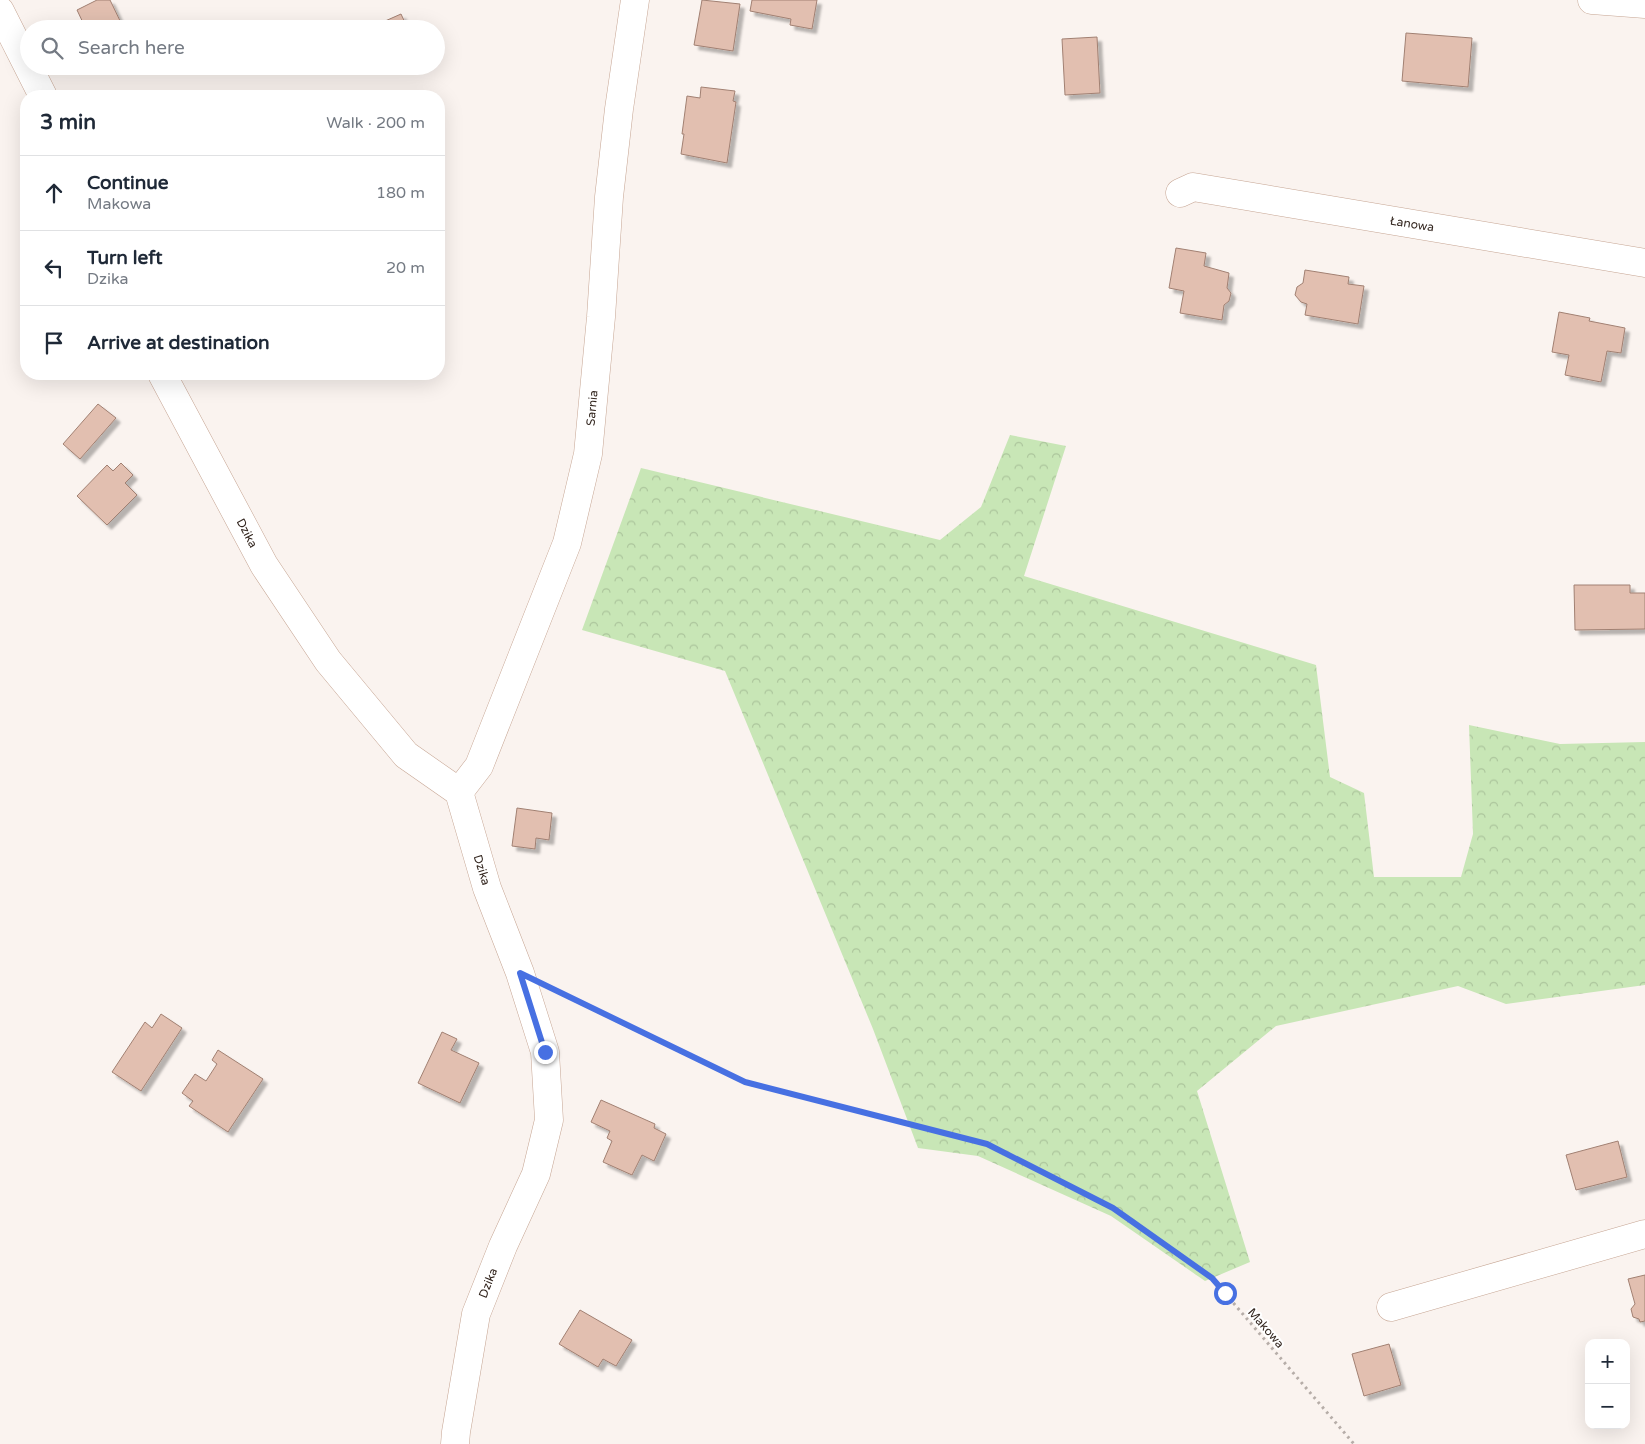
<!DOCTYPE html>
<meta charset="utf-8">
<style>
body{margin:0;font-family:"Varela Round",sans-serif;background:#f2f2f3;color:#1f2937}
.controls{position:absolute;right:15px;bottom:15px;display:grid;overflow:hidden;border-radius:10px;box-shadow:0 5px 20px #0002}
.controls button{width:45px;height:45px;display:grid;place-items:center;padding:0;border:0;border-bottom:1px solid #e0e1e3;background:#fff;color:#1f2937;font:25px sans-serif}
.stop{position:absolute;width:15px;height:15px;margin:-11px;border:4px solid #4770e2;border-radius:50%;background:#fff}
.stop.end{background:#4770e2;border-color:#fff;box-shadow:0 1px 5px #0008}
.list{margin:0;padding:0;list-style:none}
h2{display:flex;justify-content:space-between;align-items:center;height:65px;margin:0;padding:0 20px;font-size:21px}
h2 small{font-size:16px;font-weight:400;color:#747a83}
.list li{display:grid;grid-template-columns:32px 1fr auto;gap:15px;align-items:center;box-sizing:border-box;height:75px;padding:0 20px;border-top:1px solid #e0e1e3}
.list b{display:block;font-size:19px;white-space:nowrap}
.list p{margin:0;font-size:16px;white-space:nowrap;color:#747a83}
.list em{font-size:16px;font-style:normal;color:#747a83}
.icon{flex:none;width:28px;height:28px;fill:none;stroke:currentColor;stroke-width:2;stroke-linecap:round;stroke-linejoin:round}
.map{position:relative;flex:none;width:1645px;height:1444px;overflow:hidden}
.search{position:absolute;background:#fff;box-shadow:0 5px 20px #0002;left:20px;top:20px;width:425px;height:55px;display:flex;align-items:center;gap:12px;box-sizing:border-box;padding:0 18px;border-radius:28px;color:#747a83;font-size:19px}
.panel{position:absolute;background:#fff;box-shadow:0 5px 20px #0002;left:20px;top:90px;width:425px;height:290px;border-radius:20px}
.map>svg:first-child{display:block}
.forest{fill:url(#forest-crowns)}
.building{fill:#e2bfb0;stroke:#a18072;filter:url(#shadow)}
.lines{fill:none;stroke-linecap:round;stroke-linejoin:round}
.minor-casing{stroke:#c6a593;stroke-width:29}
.path{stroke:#b6ada8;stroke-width:3;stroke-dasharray:2.5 4;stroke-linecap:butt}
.minor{stroke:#fff;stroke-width:28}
.route{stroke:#4770e2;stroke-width:6}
.labels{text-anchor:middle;stroke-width:4;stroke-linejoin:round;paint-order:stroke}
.street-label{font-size:12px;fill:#33261f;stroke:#fff}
</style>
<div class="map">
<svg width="1645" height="1444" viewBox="0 0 1645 1444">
<defs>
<pattern id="forest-crowns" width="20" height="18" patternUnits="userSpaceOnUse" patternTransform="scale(1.25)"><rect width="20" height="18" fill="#c8e6b6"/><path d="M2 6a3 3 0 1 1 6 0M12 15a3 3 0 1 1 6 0" fill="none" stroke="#acc59c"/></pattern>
<filter id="shadow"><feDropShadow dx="4.5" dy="4.5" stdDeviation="1" flood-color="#0004"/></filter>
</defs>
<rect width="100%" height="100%" fill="#faf3ef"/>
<polygon class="forest" points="1010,435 1066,446 1024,576 1316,665 1330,777 1364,793 1374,877 1461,877 1473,834 1469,725 1560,744 1645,742 1645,985 1506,1004 1458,986 1276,1026 1197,1091 1250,1262 1205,1281 1111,1216 978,1156 918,1148 873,1029 725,671 582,630 641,468 940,540 981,507"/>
<g class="building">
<polygon points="97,0 110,0 124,29 86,29 77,10"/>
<polygon points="702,0 740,4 733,51 694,45"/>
<polygon points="752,0 817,0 812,29 790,25 791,19 750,11"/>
<polygon points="401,14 408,29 367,29"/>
<polygon points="1406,33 1472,38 1468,87 1402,81"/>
<polygon points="1097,37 1100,93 1065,95 1062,39"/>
<polygon points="701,87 735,91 733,101 736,102 727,163 681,154 684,134 682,134 687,96 700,98"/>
<polygon points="1176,248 1206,253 1204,266 1229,273 1227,288 1231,293 1229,301 1224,305 1222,320 1180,313 1184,291 1169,288"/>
<polygon points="1305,270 1349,277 1348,284 1364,286 1358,324 1305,315 1307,304 1301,302 1295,295 1297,287 1303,283"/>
<polygon points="1559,312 1590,318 1589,321 1625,328 1621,353 1607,351 1601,382 1565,375 1569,355 1552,352"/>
<polygon points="98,404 116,418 80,459 63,444"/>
<polygon points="121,463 133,475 125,483 137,495 107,525 77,496 107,465 113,471"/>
<polygon points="1574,585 1630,585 1630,593 1645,593 1645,629 1575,630"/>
<polygon points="517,808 552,813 549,840 536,838 535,849 512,846"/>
<polygon points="161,1014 182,1028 141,1091 112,1072 145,1022 152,1028"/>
<polygon points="442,1032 457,1039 451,1050 479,1063 460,1103 418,1083"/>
<polygon points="218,1050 263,1079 228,1132 189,1106 193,1101 182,1093 195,1074 206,1081 217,1064 212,1060"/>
<polygon points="601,1100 655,1124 654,1128 666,1134 654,1161 642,1155 632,1175 603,1162 612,1141 607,1138 610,1131 591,1122"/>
<polygon points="1618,1141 1627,1177 1576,1190 1566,1155"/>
<polygon points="1645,1275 1645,1321 1640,1322 1639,1319 1633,1317 1631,1309 1635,1304 1628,1279"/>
<polygon points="580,1310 632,1340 616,1366 603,1359 598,1367 559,1344"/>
<polygon points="1389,1344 1401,1385 1364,1396 1352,1354"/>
</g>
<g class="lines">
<defs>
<g id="minor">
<polyline points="1592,0 1645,4"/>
<polyline points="0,11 43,96"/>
<polyline points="1180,193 1193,187 1645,263"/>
<polyline points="162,374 264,565 328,661 406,755 459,792 487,888 520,973 545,1052 549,1120 536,1174 503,1246 476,1314 456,1432 455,1444"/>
<polyline points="459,792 479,766 567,543 588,454 601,317 609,197 619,109 635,0"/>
<polyline points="1391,1307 1645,1234"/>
</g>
</defs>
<use href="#minor" class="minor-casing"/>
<polyline class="path" points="557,992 745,1083 987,1144 1113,1208 1212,1278 1354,1444"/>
<use href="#minor" class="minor"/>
</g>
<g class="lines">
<polyline class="route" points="545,1052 520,973 745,1082 987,1144 1113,1208 1212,1278 1225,1293"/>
</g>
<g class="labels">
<g class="street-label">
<text transform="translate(1412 224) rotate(9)" y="4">Łanowa</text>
<text transform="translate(592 408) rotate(-85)" y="4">Sarnia</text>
<text transform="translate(247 533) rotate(62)" y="4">Dzika</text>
<text transform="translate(482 870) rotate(73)" y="4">Dzika</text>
<text transform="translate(488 1283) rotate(-68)" y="4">Dzika</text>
<text transform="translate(1266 1328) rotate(49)" y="4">Makowa</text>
</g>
</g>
</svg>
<div class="controls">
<button>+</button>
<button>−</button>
</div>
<div class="stop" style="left:1225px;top:1293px"></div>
<div class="stop end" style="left:545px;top:1052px"></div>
<div class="search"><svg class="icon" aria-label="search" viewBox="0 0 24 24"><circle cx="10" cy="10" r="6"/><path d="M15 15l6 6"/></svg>Search here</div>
<section class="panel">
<h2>3 min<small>Walk · 200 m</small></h2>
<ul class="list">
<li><svg class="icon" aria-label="ahead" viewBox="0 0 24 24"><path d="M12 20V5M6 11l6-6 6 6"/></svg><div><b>Continue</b><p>Makowa</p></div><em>180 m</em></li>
<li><svg class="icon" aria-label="left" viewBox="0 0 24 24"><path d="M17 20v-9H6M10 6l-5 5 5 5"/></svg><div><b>Turn left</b><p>Dzika</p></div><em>20 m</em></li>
<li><svg class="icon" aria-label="arrive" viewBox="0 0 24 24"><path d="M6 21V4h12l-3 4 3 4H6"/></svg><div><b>Arrive at destination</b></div></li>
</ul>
</section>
</div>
